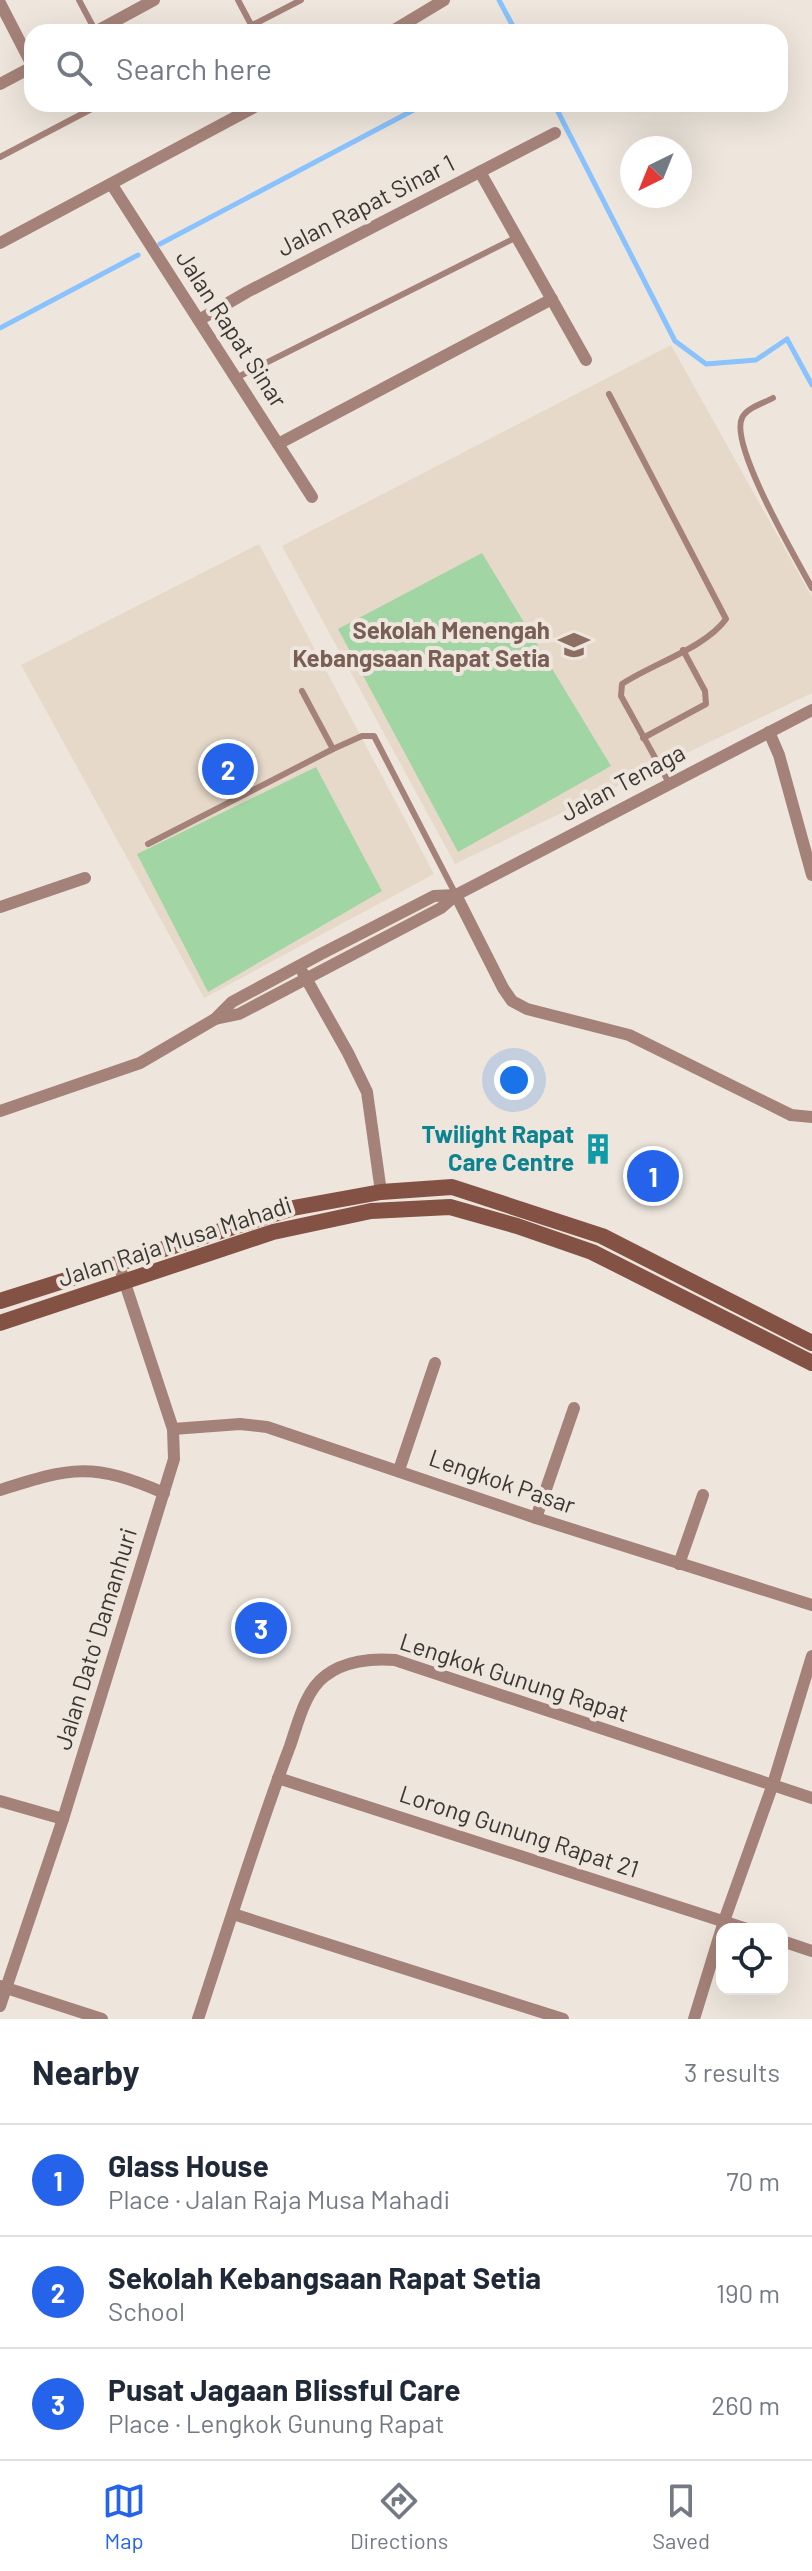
<!DOCTYPE html>
<meta charset="utf-8">
<style>
body{margin:0;font-family:Barlow,sans-serif;background:#f2f2f3;color:#1f2937}
.controls{position:absolute;right:24px;bottom:24px;display:grid;overflow:hidden;border-radius:16px;box-shadow:0 8px 32px #0002}
.controls button{width:72px;height:72px;display:grid;place-items:center;padding:0;border:0;border-bottom:2px solid #e0e1e3;background:#fff;color:#1f2937;font:40px sans-serif}
.compass{position:absolute;left:620px;top:136px;width:72px;height:72px;border-radius:50%;background:#fff;box-shadow:0 8px 32px #0002;rotate:223deg}
.you{position:absolute;left:514px;top:1080px;width:28px;height:28px;margin:-20px;border:6px solid #fff;border-radius:50%;background:#1a73e8;box-shadow:0 0 0 12px #1a73e833}
.badge{display:grid;place-items:center;width:52px;height:52px;border-radius:50%;background:#2563eb;color:#fff;font-size:26px;font-weight:700}
.pin{position:absolute;translate:-50% -50%;border:4px solid #fff;box-shadow:0 2px 8px #0006}
.list{margin:0;padding:0;list-style:none}
h2{display:flex;justify-content:space-between;align-items:center;height:104px;margin:0;padding:0 32px;font-size:34px}
h2 small{font-size:26px;font-weight:400;color:#747a83}
.list li{display:grid;grid-template-columns:52px 1fr auto;gap:24px;align-items:center;box-sizing:border-box;height:112px;padding:0 32px;border-top:2px solid #e0e1e3}
.list b{display:block;font-size:30px;white-space:nowrap}
.list p{margin:0;font-size:26px;white-space:nowrap;color:#747a83}
.list em{font-size:26px;font-style:normal;color:#747a83}
.icon{flex:none;width:44px;height:44px;fill:none;stroke:currentColor;stroke-width:2;stroke-linecap:round;stroke-linejoin:round}
.map{position:relative;flex:none;width:812px;height:2019px;overflow:hidden}
.search{position:absolute;background:#fff;box-shadow:0 8px 32px #0002;left:24px;right:24px;top:24px;height:88px;display:flex;align-items:center;gap:20px;box-sizing:border-box;padding:0 28px;border-radius:24px;color:#747a83;font-size:30px}
.sheet{height:440px;background:#fff}
nav{display:flex;justify-content:space-around;align-items:center;box-sizing:border-box;height:112px;border-top:2px solid #e0e1e3;background:#fff;font-size:22px;color:#747a83}
nav a{display:grid;justify-items:center;gap:4px}
nav .on{color:#2563eb}
.map>svg:first-child{display:block}
.built{fill:#e6d9c9}
.green{fill:#a2d5a4}
.lines{fill:none;stroke-linecap:round;stroke-linejoin:round}
.stream{stroke:#89c2fc;stroke-width:5}
.service{stroke:#a58279;stroke-width:6}
.minor{stroke:#a58279;stroke-width:12}
.secondary{stroke:#835245;stroke-width:16}
.labels{text-anchor:middle;stroke-width:8;stroke-linejoin:round;paint-order:stroke}
.street-label{font-size:24px;fill:#3a3733;stroke:#eee6dc}
.education-label{font-size:24px;font-weight:bold;fill:#785e54;stroke:#eee6dc;text-anchor:end}
.culture-label{font-size:24px;font-weight:bold;fill:#0d838f;stroke:#eee6dc;text-anchor:end}
</style>
<div class="map">
<svg width="812" height="2019" viewBox="0 0 812 2019">
<rect width="100%" height="100%" fill="#eee6dc"/>
<g class="built">
<polygon points="671,345 812,597 812,693 455,864 282,546"/>
<polygon points="259,544 434,874 204,998 21,665"/>
</g>
<g class="green">
<polygon points="482,553 611,766 458,852 338,629"/>
<polygon points="316,767 382,891 208,992 137,854"/>
</g>
<g class="lines">
<g class="stream">
<polyline points="499,0 516,32"/>
<polyline points="554,104 675,341 706,364 756,360 787,339 812,385"/>
<polyline points="160,244 425,104"/>
<polyline points="0,328 138,255"/>
</g>
<g class="service">
<polyline points="79,0 96,32"/>
<polyline points="238,0 255,32"/>
<polyline points="239,32 301,0"/>
<polyline points="0,157 101,104"/>
<polyline points="236,378 517,237"/>
<path d="M 609,394 L 726,619 C 705,648 654,663 622,684 L 621,696 L 669,783"/>
<path d="M 773,398 C 764,403 746,408 742,418 C 729,445 797,560 812,588"/>
<polyline points="302,691 333,749 362,736 374,736 456,895"/>
<polyline points="643,738 706,704 705,691 683,650"/>
<polyline points="148,844 333,749"/>
</g>
<g class="minor">
<polyline points="0,3 32,65"/>
<polyline points="95,32 154,0"/>
<polyline points="391,32 444,0"/>
<polyline points="0,84 32,67"/>
<polyline points="480,172 586,360"/>
<polyline points="112,185 312,497"/>
<polyline points="0,243 260,104"/>
<polyline points="199,320 247,292 555,133"/>
<polyline points="278,444 552,299"/>
<polyline points="769,732 779,755 812,875"/>
<polyline points="456,895 503,988 512,1001 527,1009 629,1035 791,1115 812,1117"/>
<polyline points="0,907 85,878"/>
<polyline points="303,973 348,1053 367,1092 381,1192"/>
<polyline points="215,1019 239,1014 441,908 456,895 812,710"/>
<polyline points="0,1111 140,1063 215,1019 232,1002 319,955 434,896 456,895"/>
<polyline points="173,1429 240,1424 267,1427 536,1518 812,1605"/>
<polyline points="399,1470 435,1363"/>
<path d="M 0,1490 C 72,1467 93,1462 164,1493"/>
<polyline points="536,1518 574,1408"/>
<polyline points="679,1564 703,1495"/>
<polyline points="278,1778 747,1929"/>
<polyline points="0,1801 63,1819"/>
<polyline points="233,1914 563,2019"/>
<polyline points="782,1941 812,1951"/>
<polyline points="0,1986 102,2019"/>
<polyline points="0,2006 63,1819 174,1459 173,1429 118,1262"/>
<path d="M 198,2019 C 228,1928 256,1836 290,1746 C 298,1723 305,1691 325,1676 C 344,1661 372,1658 395,1660 L 812,1798"/>
<polyline points="694,2019 724,1921 773,1784 812,1656"/>
</g>
<g class="secondary">
<polyline points="0,1301 293,1208 381,1192 452,1187 602,1236 812,1343"/>
<polyline points="0,1323 273,1232 371,1211 450,1207 517,1226 592,1252 812,1363"/>
</g>
</g>
<defs>
<symbol id="school-bare" viewBox="-9 -9 18 18"><path d="M0-5L7-2L0 1L-7-2ZM-4 1L0 2.5L4 1V4Q0 6-4 4Z" fill="#8d6e63" stroke="#eee6dc" stroke-width="2.5" paint-order="stroke"/></symbol>
<symbol id="building-bare" viewBox="-9 -9 18 18"><path d="M-4-6H4V6H1V3H-1V6H-4ZM-2.5-4.3h1.7v1.8h-1.7ZM.8-4.3h1.7v1.8H.8ZM-2.5-1h1.7V.8h-1.7ZM.8-1h1.7V.8H.8Z" fill="#0f9aa8" stroke="#eee6dc" stroke-width="2.5" paint-order="stroke"/></symbol>
</defs>
<g fill-rule="evenodd">
<use href="#school-bare" x="552" y="623" width="44" height="44"/>
<use href="#building-bare" x="576" y="1127" width="44" height="44"/>
</g>
<g class="labels">
<g class="street-label">
<text transform="translate(366 206) rotate(-27)" y="8">Jalan Rapat Sinar 1</text>
<text transform="translate(231 329) rotate(57)" y="8">Jalan Rapat Sinar</text>
<text transform="translate(623 783) rotate(-28)" y="8">Jalan Tenaga</text>
<text transform="translate(175 1242) rotate(-18)" y="8">Jalan Raja Musa Mahadi</text>
<text transform="translate(502 1482) rotate(19)" y="8">Lengkok Pasar</text>
<text transform="translate(96 1639) rotate(-73)" y="8">Jalan Dato' Damanhuri</text>
<text transform="translate(514 1678) rotate(18)" y="8">Lengkok Gunung Rapat</text>
<text transform="translate(519 1832) rotate(18)" y="8">Lorong Gunung Rapat 21</text>
</g>
<g class="education-label">
<text x="550" y="639">Sekolah Menengah<tspan x="550" dy="28">Kebangsaan Rapat Setia</tspan></text>
</g>
<g class="culture-label">
<text x="574" y="1143">Twilight Rapat<tspan x="574" dy="28">Care Centre</tspan></text>
</g>
</g>
</svg>
<div class="controls">
<button><svg class="icon" aria-label="locate" viewBox="0 0 24 24"><circle cx="12" cy="12" r="6"/><path d="M12 2v4M12 18v4M2 12h4M18 12h4"/></svg></button>
</div>
<svg class="compass" viewBox="-18 -18 36 36"><path d="M0-13l5 13h-10z" fill="#e53935"/><path d="M0 13l5-13h-10z" fill="#747a83"/></svg>
<div class="you"></div>
<div class="pin badge" style="left:653px;top:1176px">1</div>
<div class="pin badge" style="left:228px;top:769px">2</div>
<div class="pin badge" style="left:261px;top:1628px">3</div>
<div class="search"><svg class="icon" aria-label="search" viewBox="0 0 24 24"><circle cx="10" cy="10" r="6"/><path d="M15 15l6 6"/></svg>Search here</div>
</div>
<section class="sheet">
<h2>Nearby<small>3 results</small></h2>
<ul class="list">
<li><span class="badge">1</span><div><b>Glass House</b><p>Place · Jalan Raja Musa Mahadi</p></div><em>70 m</em></li>
<li><span class="badge">2</span><div><b>Sekolah Kebangsaan Rapat Setia</b><p>School</p></div><em>190 m</em></li>
<li><span class="badge">3</span><div><b>Pusat Jagaan Blissful Care</b><p>Place · Lengkok Gunung Rapat</p></div><em>260 m</em></li>
</ul>
</section>
<nav>
<a class="on"><svg class="icon" aria-label="map" viewBox="0 0 24 24"><path d="M3 6l6-2 6 2 6-2v14l-6 2-6-2-6 2zM9 4v14M15 6v14"/></svg>Map</a>
<a><svg class="icon" aria-label="directions" viewBox="0 0 24 24"><path d="M12 3l9 9-9 9-9-9zM9 14v-3h6M13 9l2 2-2 2"/></svg>Directions</a>
<a><svg class="icon" aria-label="saved" viewBox="0 0 24 24"><path d="M7 4h10v16l-5-4-5 4z"/></svg>Saved</a>
</nav>
